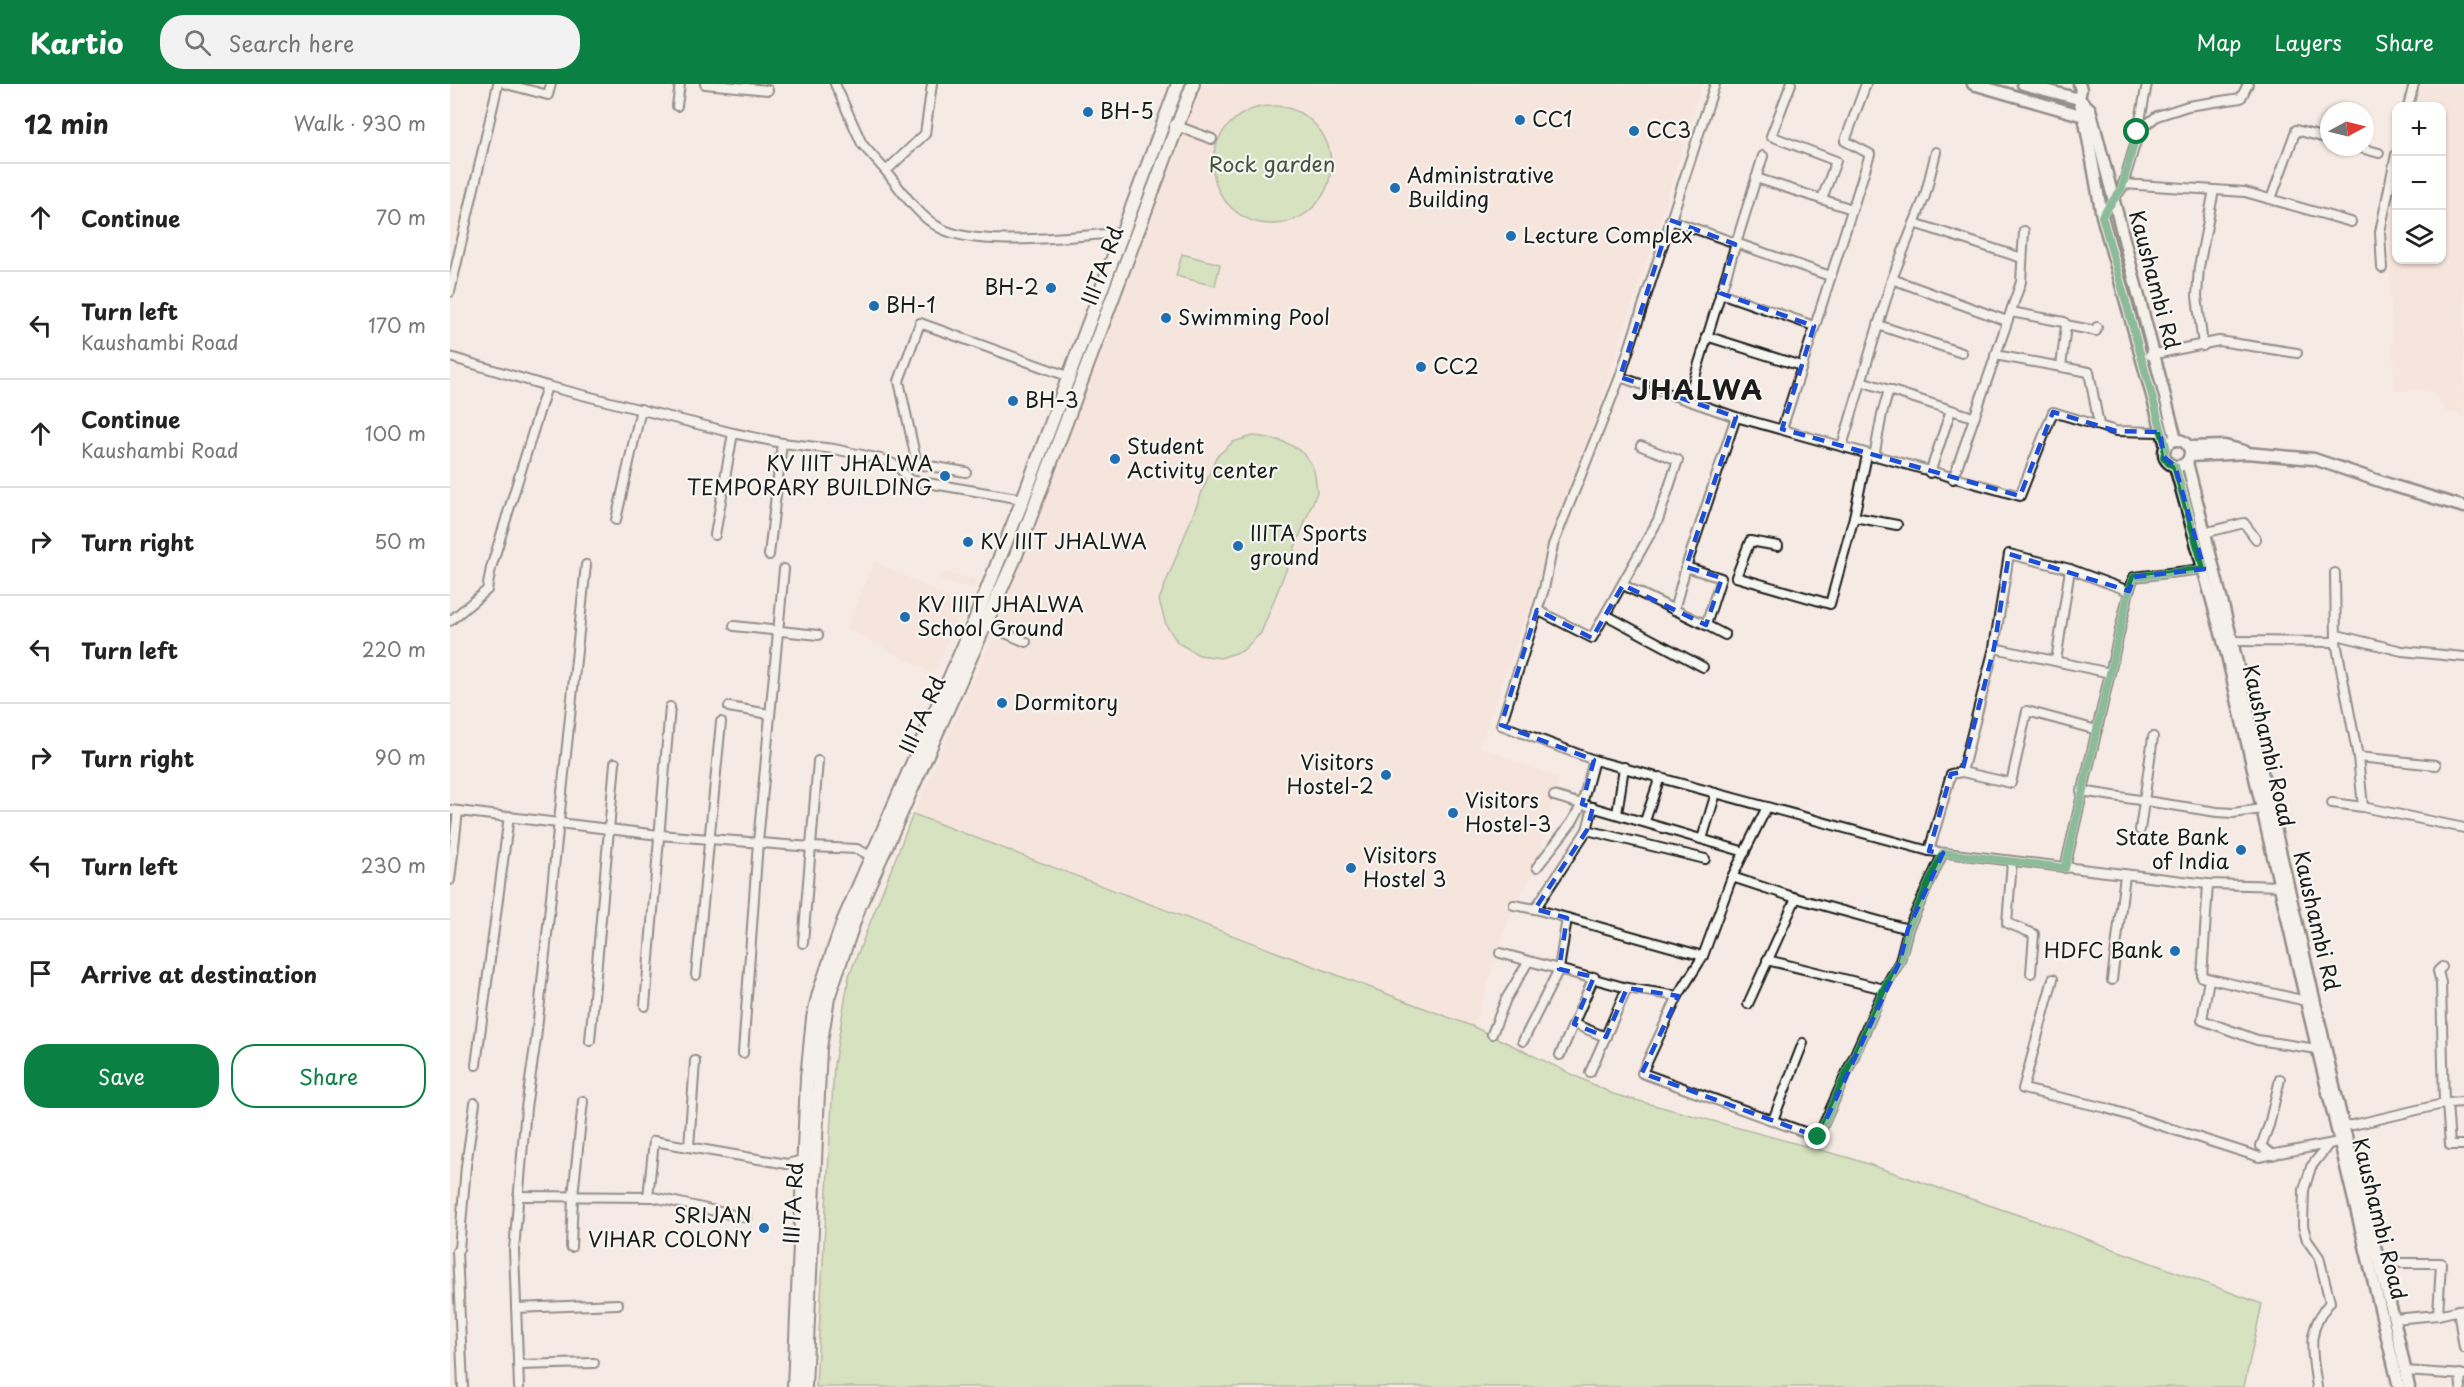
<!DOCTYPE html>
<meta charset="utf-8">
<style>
body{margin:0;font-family:"Playpen Sans",sans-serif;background:#f2f2f2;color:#222}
.controls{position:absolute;right:18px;top:18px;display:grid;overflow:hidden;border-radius:12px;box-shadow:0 2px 4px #0004}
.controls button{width:54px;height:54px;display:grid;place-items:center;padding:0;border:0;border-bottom:2px solid #e0e0e0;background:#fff;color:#222;font:30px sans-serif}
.compass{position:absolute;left:1870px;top:18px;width:54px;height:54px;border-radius:50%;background:#fff;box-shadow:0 2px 4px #0004;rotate:83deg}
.stop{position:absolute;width:18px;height:18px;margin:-14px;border:4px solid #0b8043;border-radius:50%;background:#fff}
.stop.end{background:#0b8043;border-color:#fff;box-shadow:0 2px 6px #0008}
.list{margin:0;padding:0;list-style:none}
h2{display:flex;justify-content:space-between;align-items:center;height:78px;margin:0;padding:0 24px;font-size:26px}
h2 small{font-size:20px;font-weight:400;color:#767676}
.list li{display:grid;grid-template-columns:39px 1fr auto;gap:18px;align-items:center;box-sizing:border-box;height:108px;padding:0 24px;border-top:2px solid #e0e0e0}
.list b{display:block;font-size:22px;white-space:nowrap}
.list p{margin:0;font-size:20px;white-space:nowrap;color:#767676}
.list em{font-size:20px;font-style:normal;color:#767676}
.actions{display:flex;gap:12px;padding:18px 24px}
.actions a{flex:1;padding:14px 0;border:2px solid #0b8043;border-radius:24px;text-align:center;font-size:21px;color:#0b8043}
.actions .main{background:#0b8043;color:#fff}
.icon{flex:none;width:33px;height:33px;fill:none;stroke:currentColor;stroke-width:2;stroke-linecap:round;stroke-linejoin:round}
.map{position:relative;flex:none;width:2014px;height:1303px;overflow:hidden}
header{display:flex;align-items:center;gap:36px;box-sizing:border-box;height:84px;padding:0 30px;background:#0b8043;color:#fff}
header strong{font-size:28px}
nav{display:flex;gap:33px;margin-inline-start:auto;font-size:21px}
.search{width:420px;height:54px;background:#f2f2f2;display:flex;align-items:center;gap:15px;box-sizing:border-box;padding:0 21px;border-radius:24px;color:#767676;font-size:22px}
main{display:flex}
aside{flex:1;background:#fff}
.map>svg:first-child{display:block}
.built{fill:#f7ded4}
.green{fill:#afd895;stroke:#667a58;stroke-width:1.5}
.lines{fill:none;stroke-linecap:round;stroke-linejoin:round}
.minor-casing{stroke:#1c1c1c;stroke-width:12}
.tertiary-casing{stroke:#1c1c1c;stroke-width:15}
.secondary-casing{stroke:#1c1c1c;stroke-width:15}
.primary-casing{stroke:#1c1c1c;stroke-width:16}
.minor{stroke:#f6f6f2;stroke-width:8}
.tertiary{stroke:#f6f6f2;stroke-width:10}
.secondary{stroke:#f6f6f2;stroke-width:10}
.primary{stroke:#f6f6f2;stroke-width:12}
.route{stroke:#0b8043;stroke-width:8}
.marked{fill:none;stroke:#1d4ed8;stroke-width:4.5;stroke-dasharray:12 8;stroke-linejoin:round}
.poi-dot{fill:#1f6fb2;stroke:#f6f6f2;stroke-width:2}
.labels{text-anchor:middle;stroke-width:4.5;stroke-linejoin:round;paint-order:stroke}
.poi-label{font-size:21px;fill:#1c1c1c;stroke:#f6f6f2;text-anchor:start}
.park-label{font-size:21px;fill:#485440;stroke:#f6f6f2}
.street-label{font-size:21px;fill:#1c1c1c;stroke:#f6f6f2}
.district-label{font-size:27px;font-weight:bold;letter-spacing:1.5px;fill:#1c1c1c;stroke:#f6f6f2}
</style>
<header>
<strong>Kartio</strong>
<div class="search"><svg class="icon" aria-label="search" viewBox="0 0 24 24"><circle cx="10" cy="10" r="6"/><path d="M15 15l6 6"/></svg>Search here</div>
<nav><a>Map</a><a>Layers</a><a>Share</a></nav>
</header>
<main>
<aside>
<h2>12 min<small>Walk · 930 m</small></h2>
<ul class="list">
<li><svg class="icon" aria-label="ahead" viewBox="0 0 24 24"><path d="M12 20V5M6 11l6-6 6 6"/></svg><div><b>Continue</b></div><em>70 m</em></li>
<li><svg class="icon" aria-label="left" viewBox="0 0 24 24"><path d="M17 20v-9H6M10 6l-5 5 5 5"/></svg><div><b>Turn left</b><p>Kaushambi Road</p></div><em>170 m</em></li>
<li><svg class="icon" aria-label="ahead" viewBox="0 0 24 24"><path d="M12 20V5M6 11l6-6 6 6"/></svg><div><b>Continue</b><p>Kaushambi Road</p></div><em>100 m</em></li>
<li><svg class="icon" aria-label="right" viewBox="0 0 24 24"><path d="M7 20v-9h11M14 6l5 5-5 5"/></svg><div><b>Turn right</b></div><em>50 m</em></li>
<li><svg class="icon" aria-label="left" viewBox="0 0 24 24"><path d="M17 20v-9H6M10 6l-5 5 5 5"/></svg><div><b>Turn left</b></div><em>220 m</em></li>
<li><svg class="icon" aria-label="right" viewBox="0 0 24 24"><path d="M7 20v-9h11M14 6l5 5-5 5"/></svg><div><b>Turn right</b></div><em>90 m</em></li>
<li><svg class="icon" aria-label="left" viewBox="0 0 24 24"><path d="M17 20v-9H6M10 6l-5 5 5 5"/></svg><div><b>Turn left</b></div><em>230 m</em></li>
<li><svg class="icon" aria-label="arrive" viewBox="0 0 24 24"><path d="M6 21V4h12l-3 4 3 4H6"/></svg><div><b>Arrive at destination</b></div></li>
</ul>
<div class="actions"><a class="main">Save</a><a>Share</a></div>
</aside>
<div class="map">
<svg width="2014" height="1303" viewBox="0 0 2014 1303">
<rect width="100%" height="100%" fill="#f6ebe4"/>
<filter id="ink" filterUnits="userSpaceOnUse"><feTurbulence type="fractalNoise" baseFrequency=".0167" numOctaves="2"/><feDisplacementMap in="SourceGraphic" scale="12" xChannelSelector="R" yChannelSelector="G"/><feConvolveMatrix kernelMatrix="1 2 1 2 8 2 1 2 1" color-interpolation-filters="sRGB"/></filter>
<g filter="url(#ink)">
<g class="built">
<polygon points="752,0 1252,0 1225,90 1125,396 1030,663 1109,693 1087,783 1064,821 1024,943 463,730 546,545"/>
<polygon points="1972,0 2014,0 2014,330 1996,329 1984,308 1945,307 1937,147 1946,97 1946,176 1992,176 1992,22 1966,22"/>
<polygon points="424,476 513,521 484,591 397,544"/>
<polygon points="494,488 525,495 524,505 489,497"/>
</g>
<g class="green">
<circle cx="822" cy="81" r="59"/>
<polygon points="732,170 770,180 765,202 726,192"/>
<path d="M 803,352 C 826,354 852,359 863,384 C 866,391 866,401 867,408 L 811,549 L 792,567 L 770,574 L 749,571 L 728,559 L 716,541 L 709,516 L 766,373 L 783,358 Z"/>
<polygon points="463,730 1024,943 1163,1010 1400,1074 1607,1144 1812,1220 1794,1303 366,1303 384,981 399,892"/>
</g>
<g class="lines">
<defs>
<g id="minor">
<polyline points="56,0 98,11 101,0"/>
<polyline points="255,0 318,6"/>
<polyline points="385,0 412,60 436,87"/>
<path d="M 482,0 L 475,50 L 436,87 C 451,106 468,132 490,144 C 529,165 625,151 672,149"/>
<polyline points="1265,0 1170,293 1103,461 1094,505 1051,641 1144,676 1479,767 1758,800 1834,802"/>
<polyline points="1341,0 1321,52 1386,77 1372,115"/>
<polyline points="227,22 230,0"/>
<polyline points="1958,22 1964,0"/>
<polyline points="724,41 762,55"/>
<polyline points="1687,48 1707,32 1738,22 1791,14 1798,0"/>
<polyline points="1907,63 1929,69"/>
<polyline points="1306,94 1402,125"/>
<polyline points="1673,100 1795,108 1901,138"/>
<polyline points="1821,115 1846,46 1879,55"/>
<polyline points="1652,132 1672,104 1686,57 1697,0"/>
<polyline points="1220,136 1380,192"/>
<polyline points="1464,139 1572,174"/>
<polyline points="1932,184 1930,148 1946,70"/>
<polyline points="1442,195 1557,237"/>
<polyline points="0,208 48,0"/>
<polyline points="1270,209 1364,242"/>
<polyline points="1562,224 1561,228 1614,238 1616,241 1646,247 1647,243"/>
<polyline points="1428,241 1512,269"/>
<polyline points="1256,252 1351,282"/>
<polyline points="1753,262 1747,212 1749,183 1764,106"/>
<polyline points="1545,271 1639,288 1649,341"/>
<polyline points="1700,271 1769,257 1847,269"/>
<polyline points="0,273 97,302 283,349 332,359 384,365 431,375 448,382 459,396 573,415"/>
<polyline points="1611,283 1616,241"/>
<polyline points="1170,293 1286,333 1570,412 1603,328 1666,347 1710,348"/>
<polyline points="1411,297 1523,333"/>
<polyline points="1238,315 1313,72"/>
<polyline points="1332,345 1420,70 1395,57 1416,0"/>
<polyline points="1392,362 1442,195 1475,112 1486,68"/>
<polyline points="1424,373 1432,330 1439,306"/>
<polyline points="516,388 467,380 449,297 470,239 620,293"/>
<polyline points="1480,389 1501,326"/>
<polyline points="1503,395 1571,198 1574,147"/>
<polyline points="1404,433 1447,441"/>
<polyline points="166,436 191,325"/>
<polyline points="1754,449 1794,439 1806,455"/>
<polyline points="265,451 283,349"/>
<polyline points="1328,462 1300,457 1286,493 1380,520 1404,433 1417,371"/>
<polyline points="319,471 332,359"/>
<polyline points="1885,489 1886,558 1908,673 1913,723"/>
<polyline points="1173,501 1256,541"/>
<polyline points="1087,526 1142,554 1208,436 1228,376 1191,362"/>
<polyline points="1224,526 1236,483"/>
<polyline points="1156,531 1253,583"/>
<polyline points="0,537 37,506 41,484 97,302"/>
<polyline points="532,539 576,558"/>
<polyline points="284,542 368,551"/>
<polyline points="1275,551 1256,541 1271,494 1236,483 1286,333"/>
<polyline points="1782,557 1886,558 1887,551 1952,567 2014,573"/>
<polyline points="1544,564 1660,589"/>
<polyline points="1606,577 1620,485"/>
<polyline points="279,623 319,630"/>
<polyline points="1908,673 1986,681"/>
<polyline points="1512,688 1561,699 1577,627 1647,646"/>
<polyline points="1631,707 1767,728 1783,729 1812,725"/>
<polyline points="1104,712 1295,768"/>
<polyline points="1882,719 1913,723 2014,744"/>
<polyline points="1317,723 1282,793 1253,872 1228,912 1192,989 1368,1053 1434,905 1450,877 1458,845 1493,769"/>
<polyline points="0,726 209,751 361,763 407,765 421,772"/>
<polyline points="1167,730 1174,683"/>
<polyline points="1195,737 1210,693"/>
<polyline points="1137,746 1143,723"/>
<polyline points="1690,746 1703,653"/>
<polyline points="1252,755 1266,709"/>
<polyline points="1479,767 1501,690 1512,688 1544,564 1559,470 1620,485 1679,507"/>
<polyline points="1562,778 1557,839 1584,850 1581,889"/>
<polyline points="1087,783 1122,738 1132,720 1144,676"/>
<polyline points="1615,784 1679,507 1684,493 1754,485"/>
<polyline points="1282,793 1346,814 1458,845"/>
<polyline points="0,796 8,727"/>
<polyline points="1758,800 1752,893 1856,917"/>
<polyline points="1064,821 1085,825 1253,872"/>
<polyline points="1085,825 1137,746 1255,775"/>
<polyline points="353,859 368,677"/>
<polyline points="1050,869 1177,904 1228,912"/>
<polyline points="1317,876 1434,905"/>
<polyline points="1992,883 1988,887 1991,899 1994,1019 1997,1019 2000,1061 2014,1061"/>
<polyline points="246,891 271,638"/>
<polyline points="1603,895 1573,1005 1656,1024 1809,1073 1889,1058"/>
<polyline points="1759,895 1752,936 1807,956 1867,965"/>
<polyline points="1662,896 1675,791"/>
<polyline points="1298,920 1346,814"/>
<polyline points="195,922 220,623"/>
<polyline points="1124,940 1156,953"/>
<polyline points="1042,950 1056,915 1078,878"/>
<polyline points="140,957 165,679"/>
<polyline points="1073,957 1109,885 1117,834"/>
<polyline points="293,969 308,758 334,485"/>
<polyline points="1110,971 1144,893"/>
<polyline points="26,981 59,732"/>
<polyline points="1140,988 1177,904"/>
<polyline points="1323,1036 1353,959"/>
<polyline points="1893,1041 1903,1041 1997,1019 2014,1018"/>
<polyline points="239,1063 245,977"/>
<polyline points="1823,1071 1811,1062 1819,1041 1830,995"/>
<polyline points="68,1112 203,1113 297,1134"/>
<polyline points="198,1113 204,1057 337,1080 353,1076"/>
<polyline points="121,1163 123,1112 133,1017"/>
<polyline points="9,1165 16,1082 25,1019"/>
<polyline points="7,1167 13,1303"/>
<polyline points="1929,1175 1951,1179 1991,1179 1988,1231"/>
<polyline points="66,1224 168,1220"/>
<polyline points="2008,1226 2014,1264"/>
<polyline points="1944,1235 1988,1231 2014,1225"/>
<polyline points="68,1281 144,1279"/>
<polyline points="1955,1287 2014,1291"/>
<polyline points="2010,1290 2011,1303"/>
<polyline points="69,1303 64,1166 76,1024 86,955 136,481"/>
<path d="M 1867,1303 C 1862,1267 1855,1248 1880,1218 L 1869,1173 L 1857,1156 L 1853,1142 L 1854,1106 L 1861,1083 L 1878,1061"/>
</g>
<polyline id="tertiary" points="1629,15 1631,5 1629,0"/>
<g id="secondary">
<polyline points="1523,0 1634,32"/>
<polyline points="1573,0 1629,15 1640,25 1726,355"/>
<polyline points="1629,16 1634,32 1652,132 1716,362"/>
<circle cx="1727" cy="369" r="13"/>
<polyline points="1739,363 1775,362 1794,367"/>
<polyline points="1740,372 1797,369 1864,375 1944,402 2014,423"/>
<polyline points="1737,378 1782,557 1893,1041 1944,1235 1959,1303"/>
<polyline points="1725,382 1777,571 1856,917 1949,1303"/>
</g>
<g id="primary">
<polyline points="344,1303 357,994 363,934 369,909 393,838 525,536 573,415 728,0"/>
<polyline points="355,1303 370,964 378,914 409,823 565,474 743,0"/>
</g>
</defs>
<use href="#minor" class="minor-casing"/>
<use href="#tertiary" class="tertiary-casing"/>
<use href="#secondary" class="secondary-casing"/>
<use href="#primary" class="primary-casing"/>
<use href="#minor" class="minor"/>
<use href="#tertiary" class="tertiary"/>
<use href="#secondary" class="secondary"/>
<use href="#primary" class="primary"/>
</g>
</g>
<g class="lines" filter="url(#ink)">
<polyline class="route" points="1368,1053 1434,905 1450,877 1458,845 1493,769 1615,784 1679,507 1684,493 1754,485 1725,382 1719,379 1714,373 1716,362 1652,132 1672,104 1687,48"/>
</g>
<path d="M0 0H2014V1303H0ZM 1220,136 L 1285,160 L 1270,209 L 1364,242 L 1332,345 L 1570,412 L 1603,328 L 1666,347 L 1710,348 L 1714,373 L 1725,382 L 1754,485 L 1684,493 L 1679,507 L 1559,470 L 1544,564 L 1512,688 L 1501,690 L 1479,767 L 1493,769 L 1458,845 L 1450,877 L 1368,1053 L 1192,989 L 1228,912 L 1177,904 L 1156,953 L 1124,940 L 1144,893 L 1109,885 L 1117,834 L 1085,825 L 1137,746 L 1143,723 L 1132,720 L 1144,676 L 1051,641 L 1087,526 L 1142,554 L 1173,501 L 1256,541 L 1272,494 L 1236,483 L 1286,333 L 1170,293 Z" fill="#f6ebe4" fill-opacity=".55" fill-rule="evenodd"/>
<path class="marked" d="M 1220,136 L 1285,160 L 1270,209 L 1364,242 L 1332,345 L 1570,412 L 1603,328 L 1666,347 L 1710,348 L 1714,373 L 1725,382 L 1754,485 L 1684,493 L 1679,507 L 1559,470 L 1544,564 L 1512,688 L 1501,690 L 1479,767 L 1493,769 L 1458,845 L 1450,877 L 1368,1053 L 1192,989 L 1228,912 L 1177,904 L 1156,953 L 1124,940 L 1144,893 L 1109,885 L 1117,834 L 1085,825 L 1137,746 L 1143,723 L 1132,720 L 1144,676 L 1051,641 L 1087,526 L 1142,554 L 1173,501 L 1256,541 L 1272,494 L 1236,483 L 1286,333 L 1170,293 Z"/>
<g class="poi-dot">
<circle cx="638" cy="28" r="6"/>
<circle cx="1070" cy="36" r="6"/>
<circle cx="1184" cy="47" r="6"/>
<circle cx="945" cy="104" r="6"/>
<circle cx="1061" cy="152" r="6"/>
<circle cx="601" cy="204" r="6"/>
<circle cx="424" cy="222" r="6"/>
<circle cx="716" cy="234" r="6"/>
<circle cx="971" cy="283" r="6"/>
<circle cx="563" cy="317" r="6"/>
<circle cx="665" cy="375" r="6"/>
<circle cx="495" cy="392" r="6"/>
<circle cx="518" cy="458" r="6"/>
<circle cx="788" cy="462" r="6"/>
<circle cx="455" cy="533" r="6"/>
<circle cx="552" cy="619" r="6"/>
<circle cx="936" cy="691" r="6"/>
<circle cx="1003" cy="729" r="6"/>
<circle cx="1791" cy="766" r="6"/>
<circle cx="901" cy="784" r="6"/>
<circle cx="1725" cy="867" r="6"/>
<circle cx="314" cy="1144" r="6"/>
</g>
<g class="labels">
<g class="poi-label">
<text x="650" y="35">BH-5</text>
<text x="1082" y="43">CC1</text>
<text x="1196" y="54">CC3</text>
<text x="957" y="99">Administrative<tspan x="957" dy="24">Building</tspan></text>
<text x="1073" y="159">Lecture Complex</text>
<text x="589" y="211" text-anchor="end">BH-2</text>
<text x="436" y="229">BH-1</text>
<text x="728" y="241">Swimming Pool</text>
<text x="983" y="290">CC2</text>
<text x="575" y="324">BH-3</text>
<text x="677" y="370">Student<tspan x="677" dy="24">Activity center</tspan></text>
<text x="483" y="387" text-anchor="end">KV IIIT JHALWA<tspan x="483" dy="24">TEMPORARY BUILDING</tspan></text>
<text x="800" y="457">IIITA Sports<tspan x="800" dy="24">ground</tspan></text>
<text x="530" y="465">KV IIIT JHALWA</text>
<text x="467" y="528">KV IIIT JHALWA<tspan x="467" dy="24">School Ground</tspan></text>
<text x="564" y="626">Dormitory</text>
<text x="924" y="686" text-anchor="end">Visitors<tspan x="924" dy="24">Hostel-2</tspan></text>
<text x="1015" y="724">Visitors<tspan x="1015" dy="24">Hostel-3</tspan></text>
<text x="1779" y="761" text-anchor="end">State Bank<tspan x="1779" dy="24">of India</tspan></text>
<text x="913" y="779">Visitors<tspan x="913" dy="24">Hostel 3</tspan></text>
<text x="1713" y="874" text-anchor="end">HDFC Bank</text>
<text x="302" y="1139" text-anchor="end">SRIJAN<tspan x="302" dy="24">VIHAR COLONY</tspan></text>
</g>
<g class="park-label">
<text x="822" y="88">Rock garden</text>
</g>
<g class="street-label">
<text transform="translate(653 182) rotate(-70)" y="7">IIITA Rd</text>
<text transform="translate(1704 196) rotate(75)" y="7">Kaushambi Rd</text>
<text transform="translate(473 631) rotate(-66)" y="7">IIITA Rd</text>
<text transform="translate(1818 662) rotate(77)" y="7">Kaushambi Road</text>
<text transform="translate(1866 837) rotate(77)" y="7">Kaushambi Rd</text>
<text transform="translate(344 1119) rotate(-87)" y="7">IIITA Rd</text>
<text transform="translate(1929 1135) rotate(76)" y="7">Kaushambi Road</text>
</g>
<g class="district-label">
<text x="1248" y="316">JHALWA</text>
</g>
</g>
</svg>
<div class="controls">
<button>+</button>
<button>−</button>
<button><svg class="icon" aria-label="layers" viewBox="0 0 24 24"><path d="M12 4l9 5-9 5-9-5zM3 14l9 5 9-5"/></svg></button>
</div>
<svg class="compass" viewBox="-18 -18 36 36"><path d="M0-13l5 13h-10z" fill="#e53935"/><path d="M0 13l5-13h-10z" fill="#767676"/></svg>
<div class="stop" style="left:1687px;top:48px"></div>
<div class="stop end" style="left:1368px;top:1053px"></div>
</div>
</main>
